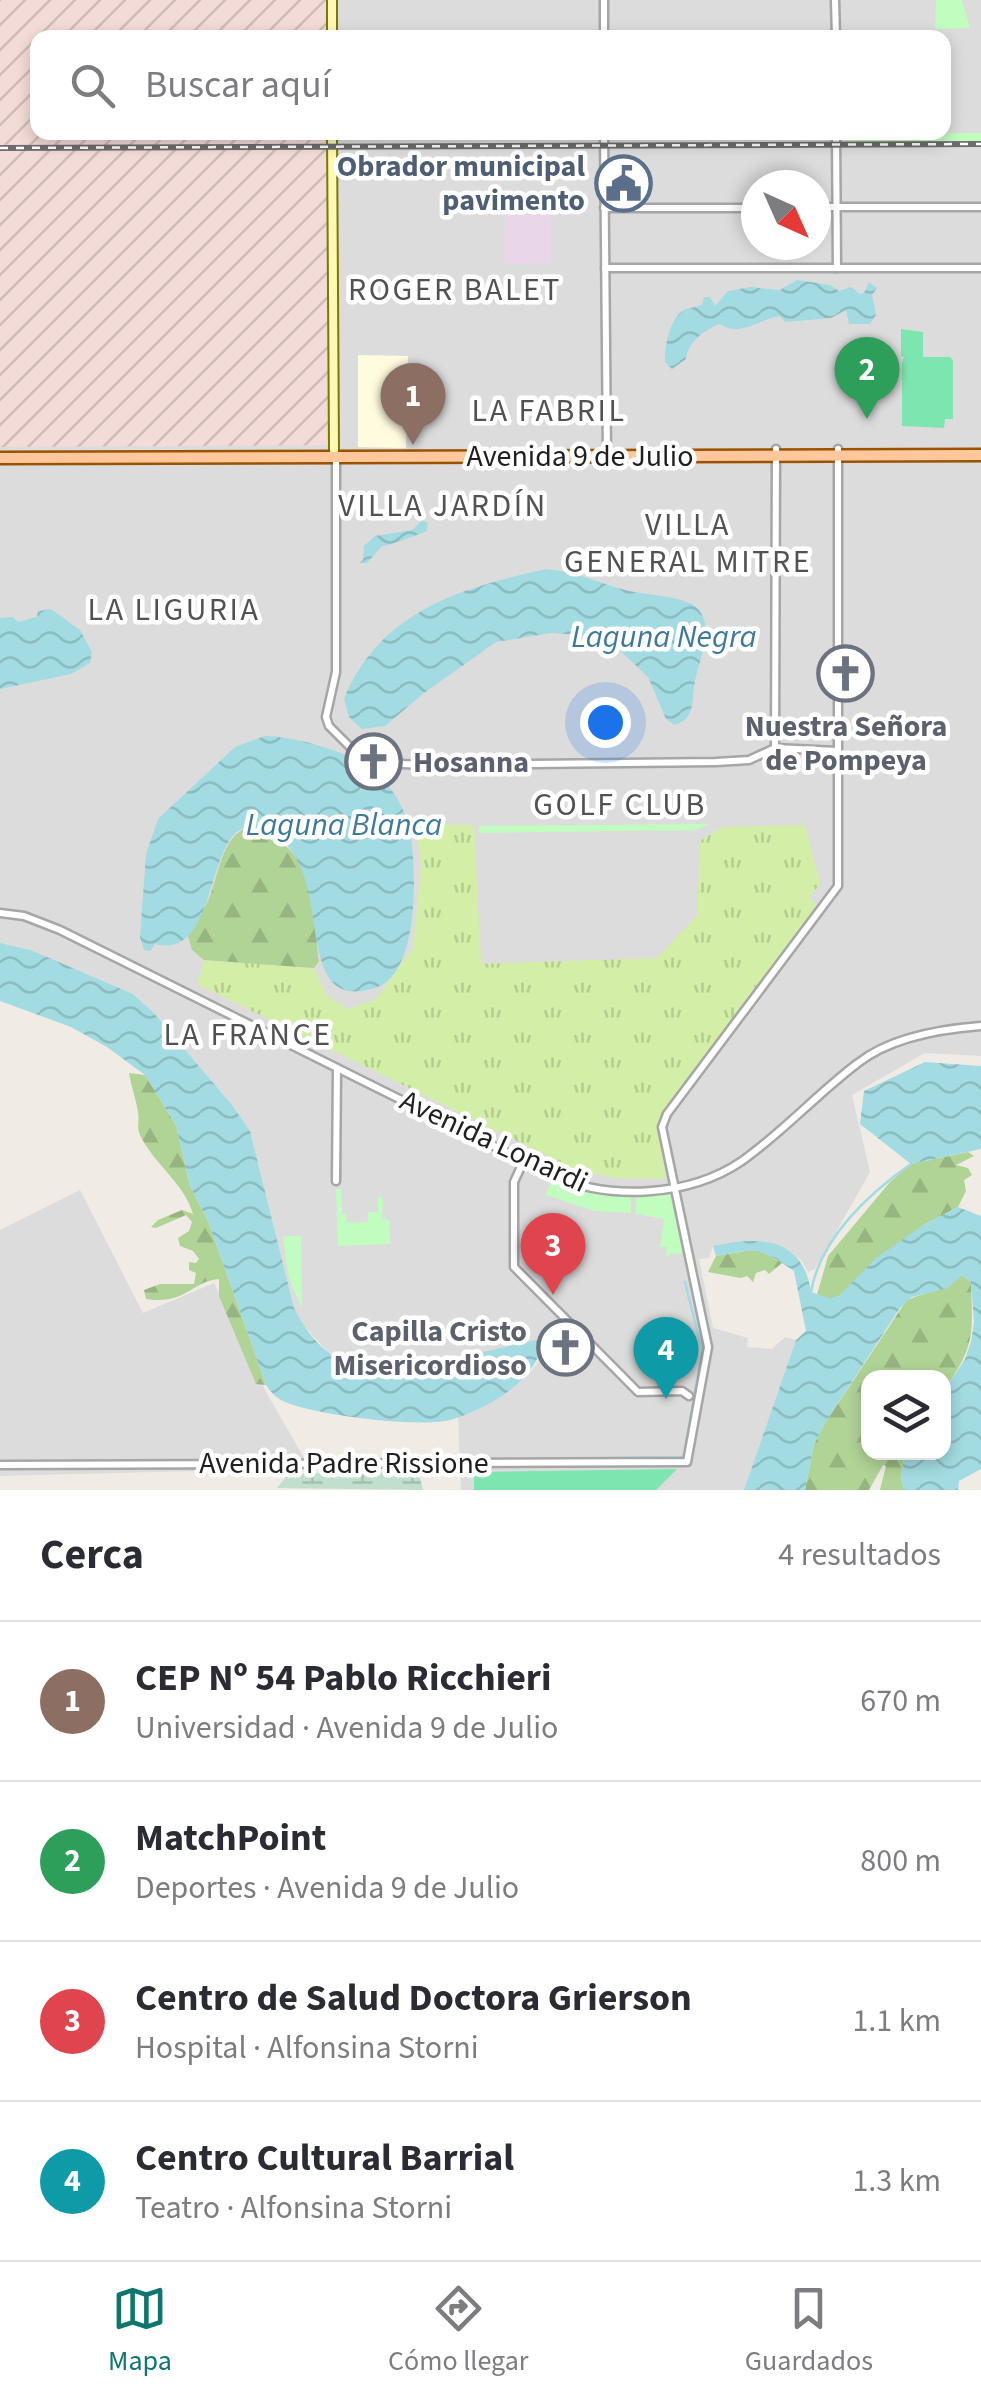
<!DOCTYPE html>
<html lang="es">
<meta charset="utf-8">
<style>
body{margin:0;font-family:"Source Sans 3",sans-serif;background:#f2f2f3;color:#2b2b33}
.controls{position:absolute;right:30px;bottom:30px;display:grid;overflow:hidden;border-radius:20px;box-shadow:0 5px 15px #0003}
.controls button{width:90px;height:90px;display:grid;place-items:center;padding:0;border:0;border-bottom:2px solid #e1e1e2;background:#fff;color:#2b2b33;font:50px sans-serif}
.compass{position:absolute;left:741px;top:170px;width:90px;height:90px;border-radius:50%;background:#fff;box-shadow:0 5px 15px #0003;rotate:135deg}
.you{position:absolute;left:605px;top:722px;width:35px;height:35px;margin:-25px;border:8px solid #fff;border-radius:50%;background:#1a73e8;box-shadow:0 0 0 15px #1a73e833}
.badge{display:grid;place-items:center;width:65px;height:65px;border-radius:50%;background:#0f766e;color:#fff;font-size:32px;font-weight:700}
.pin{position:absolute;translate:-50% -82px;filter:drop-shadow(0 2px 5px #0008)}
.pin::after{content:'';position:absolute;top:52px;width:35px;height:30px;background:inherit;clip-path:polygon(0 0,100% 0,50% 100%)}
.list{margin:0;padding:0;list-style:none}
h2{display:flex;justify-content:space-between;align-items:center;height:130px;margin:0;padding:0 40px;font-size:42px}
h2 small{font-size:32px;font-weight:400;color:#7c7c81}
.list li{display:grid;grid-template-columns:65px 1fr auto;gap:30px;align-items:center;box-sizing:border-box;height:160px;padding:0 40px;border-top:2px solid #e1e1e2}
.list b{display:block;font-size:38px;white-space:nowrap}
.list p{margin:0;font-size:32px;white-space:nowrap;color:#7c7c81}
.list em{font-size:32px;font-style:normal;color:#7c7c81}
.icon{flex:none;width:55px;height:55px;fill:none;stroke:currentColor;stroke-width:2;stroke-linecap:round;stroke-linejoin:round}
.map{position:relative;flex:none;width:981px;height:1490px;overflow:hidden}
.search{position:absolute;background:#fff;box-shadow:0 5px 15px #0003;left:30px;right:30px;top:30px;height:110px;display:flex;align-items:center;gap:25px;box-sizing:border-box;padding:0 35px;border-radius:20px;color:#7c7c81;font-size:38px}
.sheet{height:770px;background:#fff}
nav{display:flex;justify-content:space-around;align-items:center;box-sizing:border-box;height:140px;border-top:2px solid #e1e1e2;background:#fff;font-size:28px;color:#7c7c81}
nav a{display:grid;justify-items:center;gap:5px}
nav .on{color:#0f766e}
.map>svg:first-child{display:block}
.residential{fill:#dddcdc;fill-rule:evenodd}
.industrial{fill:#ead6e9}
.education{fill:#fffbdf}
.military{fill:url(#military-furrows)}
.grass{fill:url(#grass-tufts)}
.forest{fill:url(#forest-firs)}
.wetland{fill:url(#wetland-marsh)}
.park{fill:#c1fdbe}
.pitch{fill:#7de5af}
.water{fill:url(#water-waves)}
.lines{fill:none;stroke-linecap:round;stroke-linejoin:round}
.stream{stroke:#a2dbe1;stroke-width:2.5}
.tertiary-casing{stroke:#a6a6a6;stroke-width:11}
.secondary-casing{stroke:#7c7900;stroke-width:12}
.primary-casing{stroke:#9a5300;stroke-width:15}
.tertiary{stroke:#fff;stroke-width:6}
.secondary{stroke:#fef8b5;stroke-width:8}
.primary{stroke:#ffc79b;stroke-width:10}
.rail-casing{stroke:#6d6d6d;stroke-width:6}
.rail{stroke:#fff;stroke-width:2.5;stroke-dasharray:8;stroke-linecap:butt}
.labels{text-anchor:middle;stroke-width:9;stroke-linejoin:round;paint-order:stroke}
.service-label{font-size:30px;font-weight:bold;fill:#4e5e75;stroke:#fff;text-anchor:end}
.street-label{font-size:30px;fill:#1f1f1f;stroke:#fff}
.worship-label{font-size:30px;font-weight:bold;fill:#5b616d;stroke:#fff}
.neighbourhood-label{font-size:32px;letter-spacing:2.5px;fill:#525252;stroke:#fff}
.water-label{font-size:32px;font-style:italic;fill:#3c799d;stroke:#fff}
</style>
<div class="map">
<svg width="981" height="1490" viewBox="0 0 981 1490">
<defs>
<pattern id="military-furrows" width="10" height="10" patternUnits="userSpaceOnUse" patternTransform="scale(2.5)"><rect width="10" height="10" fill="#f3dbd7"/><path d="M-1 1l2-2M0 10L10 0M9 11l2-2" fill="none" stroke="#d0bcb8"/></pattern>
<pattern id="grass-tufts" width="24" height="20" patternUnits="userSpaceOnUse" patternTransform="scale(2.5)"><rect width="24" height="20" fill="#d3eea7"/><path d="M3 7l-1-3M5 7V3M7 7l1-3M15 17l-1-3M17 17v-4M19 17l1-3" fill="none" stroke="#b5cc8f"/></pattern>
<pattern id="forest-firs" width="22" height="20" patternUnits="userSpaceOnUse" patternTransform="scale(2.5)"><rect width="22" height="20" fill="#b0d396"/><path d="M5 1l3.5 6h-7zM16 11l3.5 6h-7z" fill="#97b581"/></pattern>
<pattern id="wetland-marsh" width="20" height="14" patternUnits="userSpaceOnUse" patternTransform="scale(2.5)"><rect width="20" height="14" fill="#c0e0cd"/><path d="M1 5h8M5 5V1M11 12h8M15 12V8" fill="none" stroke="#a5c0b0"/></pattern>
<pattern id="water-waves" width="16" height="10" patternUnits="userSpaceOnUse" patternTransform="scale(2.5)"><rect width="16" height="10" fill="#a2dbe1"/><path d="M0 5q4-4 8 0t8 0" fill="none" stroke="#8bbcc1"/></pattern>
</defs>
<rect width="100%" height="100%" fill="#f0ebe4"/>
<g class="residential">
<path d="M 0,0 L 981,0 L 981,1056 L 925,1053 L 852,1095 L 870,1172 L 815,1269 L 808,1272 L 802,1261 L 787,1249 L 713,1246 L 709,1258 L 699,1259 L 713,1328 L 748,1338 L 747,1347 L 772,1349 L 785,1337 L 796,1340 L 744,1490 L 461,1490 L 458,1416 L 476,1409 L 529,1374 L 538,1362 L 542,1346 L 491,1350 L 419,1371 L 380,1374 L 357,1369 L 327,1351 L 302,1324 L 294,1308 L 250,1131 L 232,1105 L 154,1013 L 133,994 L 31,950 L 0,943 ZM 38,38 L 944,38 L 944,132 L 38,132 ZM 756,185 L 816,185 L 816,245 L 756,245 Z"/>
<polygon points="80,1190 143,1313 214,1283 266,1392 310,1468 0,1476 0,1230"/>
</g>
<polygon class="industrial" points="505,214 551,214 551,264 504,263"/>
<polygon class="education" points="358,355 408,356 406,448 358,447"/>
<polygon class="military" points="0,0 328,0 328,37 38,38 38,132 328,133 330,445 0,447"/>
<polygon class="grass" points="416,824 474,825 481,964 657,958 697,915 700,841 722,827 805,825 820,884 809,898 818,907 657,1123 666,1179 613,1178 572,1168 197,984 204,960 314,968 327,996 348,1009 376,999 413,948 421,865"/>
<g class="forest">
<path d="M 250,827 C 319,850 311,899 319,961 L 314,968 L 204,960 L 192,950 L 188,936 C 195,924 202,913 208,901 C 219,877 221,834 250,827 Z"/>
<path d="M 129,1073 L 145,1075 L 176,1125 L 190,1186 L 208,1221 L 266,1385 L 256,1384 L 219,1296 L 219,1279 C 192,1281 186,1305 146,1299 L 144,1290 L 160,1284 L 194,1284 L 196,1273 L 189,1270 L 189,1262 L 196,1263 L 199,1259 L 193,1251 L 180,1246 L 178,1238 L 189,1231 L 192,1222 L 186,1215 L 156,1228 L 151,1227 L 158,1220 L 182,1210 L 193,1214 C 185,1184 153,1163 140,1135 C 136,1126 140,1120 138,1112 C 136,1099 131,1086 129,1073 Z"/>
<polygon points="968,1152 974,1156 956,1165 968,1168 972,1175 964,1180 966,1191 958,1207 925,1224 839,1296 829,1299 817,1295 828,1256 890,1182 911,1164"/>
<polygon points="757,1249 782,1263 769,1274 765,1270 756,1273 753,1282 747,1276 741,1278 708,1272 716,1256"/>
<path d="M 962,1275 L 971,1283 C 973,1336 975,1345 944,1391 L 944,1378 L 913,1375 L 868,1378 L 868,1452 L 905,1453 L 901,1477 L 904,1490 L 880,1490 L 886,1466 L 883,1465 L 869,1490 L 805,1490 L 814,1444 L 825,1423 L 906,1301 C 930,1289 940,1295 962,1275 Z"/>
</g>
<polygon class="wetland" points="410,1471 420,1478 423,1490 277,1488 288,1474"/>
<g class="park">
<polygon points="936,0 962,0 970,28 935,29"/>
<rect x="843" y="133" width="138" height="8"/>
<polygon points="710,824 696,830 479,833 479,826"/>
<polygon points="551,1182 631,1195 631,1213 594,1211 546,1195"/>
<polygon points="336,1189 341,1189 342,1214 346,1214 347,1223 368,1222 368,1212 378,1212 378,1197 383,1198 382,1219 389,1220 390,1244 338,1246"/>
<polygon points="671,1194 684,1253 670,1254 666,1258 667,1247 660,1247 664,1219 636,1214 636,1197"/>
<polygon points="283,1236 301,1236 302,1308 289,1279"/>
</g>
<g class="pitch">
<polygon points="901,329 923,332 923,357 950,357 953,360 953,419 945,419 944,428 902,426 902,362 904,357 901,356"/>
<polygon points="677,1469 656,1490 474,1490 474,1472"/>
</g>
<g class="water">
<path d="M 797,280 L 830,285 L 839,291 L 851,287 L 860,294 L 864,293 L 869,282 L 877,288 L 872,295 L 876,315 L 870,324 L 849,324 L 846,310 L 831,318 L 785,322 L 780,316 C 759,319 739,338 720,324 C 705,329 688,342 686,359 L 672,369 L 665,362 C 664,350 669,324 679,314 C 684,309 695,307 702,305 L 704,297 L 710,297 L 715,306 L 728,291 L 750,287 L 780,290 Z"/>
<path d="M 422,520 L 428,523 L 427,531 C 417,535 389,546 382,546 L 367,563 L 360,563 L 363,560 L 364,546 L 375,536 L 412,530 Z"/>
<path d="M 546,569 C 575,571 601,584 629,591 C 648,595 671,595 689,603 C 695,605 698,608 701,613 C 713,634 699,659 695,681 C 691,699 697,719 674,725 L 666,719 L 648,677 L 613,644 L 595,636 L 551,633 L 496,642 L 424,693 L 385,726 L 362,729 L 349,717 L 344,699 C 380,611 461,588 546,569 Z"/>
<polygon points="51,609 80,630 92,652 90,663 71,674 0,689 0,618 13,617 18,622 37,617 38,611"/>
<path d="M 265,736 C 297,736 363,755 384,780 C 395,793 405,810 409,827 C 417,864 421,974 375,988 C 286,1016 340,866 271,834 C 263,830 251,825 242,829 C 206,844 216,960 155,944 L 150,951 L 144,950 L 140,937 L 146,854 L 158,819 L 235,747 Z"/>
<path d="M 0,943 L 31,950 L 133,994 L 154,1013 L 232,1105 L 250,1131 L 294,1308 C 327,1375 381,1381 447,1364 C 462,1361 477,1353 492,1350 C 507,1346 523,1343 538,1340 L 542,1345 C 534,1383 485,1410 450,1420 C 420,1428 311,1415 283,1401 C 275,1397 271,1392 266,1385 L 208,1221 L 190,1186 L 176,1125 L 145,1075 L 107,1047 L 71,1027 L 0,1001 Z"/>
<polygon points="925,1062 981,1066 981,1149 911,1164 860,1124 864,1091"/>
<path d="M 958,1207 L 981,1216 L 981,1469 L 959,1481 L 958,1490 L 904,1490 L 901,1477 L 905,1453 L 944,1452 L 944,1391 L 965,1359 L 971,1342 L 974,1322 L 971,1283 L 962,1275 L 948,1288 L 912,1297 L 900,1308 L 825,1423 L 814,1444 L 805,1490 L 744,1490 L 796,1340 L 806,1331 L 794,1271 C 759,1247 757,1248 716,1256 L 713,1246 C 760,1236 803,1237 811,1292 L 829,1298 L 839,1296 L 876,1258 L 925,1224 Z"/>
</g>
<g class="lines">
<g class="stream">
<path d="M 811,1292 C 820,1239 868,1194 911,1164"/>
<polyline points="685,1450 702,1350 685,1282"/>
<polyline points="618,1458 684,1457 684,1454"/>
<polyline points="572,1459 583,1459"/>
<polyline points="589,1459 614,1458"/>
</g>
<defs>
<g id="tertiary">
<polyline points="604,0 604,38"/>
<polyline points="835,0 836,38"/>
<polyline points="604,132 607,455"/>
<polyline points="836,132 837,268"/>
<polyline points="816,207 981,207"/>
<polyline points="604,208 756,208"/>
<polyline points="605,268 981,268"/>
<polyline points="336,457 336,672 326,717 329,726 352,749 403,764 423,765 716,762 749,760 775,748 837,751"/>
<polyline points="775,748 776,449"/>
<path d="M 0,913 L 24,916 L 60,930 L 552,1175 C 609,1201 689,1197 742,1161 C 783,1132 818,1093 858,1063 C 891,1037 941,1029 981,1026"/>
<polyline points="524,1160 514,1182 514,1267 638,1392 682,1391 689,1396"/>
<polyline points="336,1181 337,1068"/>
<polyline points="0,1465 687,1462 708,1347 662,1127 667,1114 838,886 838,449"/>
</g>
<g id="secondary">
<polyline points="332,0 332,38"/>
<polyline points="332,132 334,450"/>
</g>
<polyline id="primary" points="0,458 981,455"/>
</defs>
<use href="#tertiary" class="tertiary-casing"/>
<use href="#secondary" class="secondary-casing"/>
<use href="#primary" class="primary-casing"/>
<use href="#tertiary" class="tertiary"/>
<use href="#secondary" class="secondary"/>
<use href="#primary" class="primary"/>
<defs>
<polyline id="rail" points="0,148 981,144"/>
</defs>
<use href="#rail" class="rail-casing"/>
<use href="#rail" class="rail"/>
</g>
<defs>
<symbol id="civic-ring" viewBox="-11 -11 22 22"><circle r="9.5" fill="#fff" stroke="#5c6f8a" stroke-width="1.5"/><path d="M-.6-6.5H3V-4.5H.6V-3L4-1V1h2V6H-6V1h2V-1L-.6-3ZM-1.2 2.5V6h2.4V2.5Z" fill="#5c6f8a"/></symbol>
<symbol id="church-ring" viewBox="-11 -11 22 22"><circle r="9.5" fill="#fff" stroke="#6b7280" stroke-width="1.5"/><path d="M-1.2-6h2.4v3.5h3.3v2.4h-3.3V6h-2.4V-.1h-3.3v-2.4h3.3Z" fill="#6b7280"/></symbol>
</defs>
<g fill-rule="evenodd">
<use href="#civic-ring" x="592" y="152" width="63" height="63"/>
<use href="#church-ring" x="814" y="642" width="63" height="63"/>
<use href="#church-ring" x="342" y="730" width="63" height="63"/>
<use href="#church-ring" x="534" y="1316" width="63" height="63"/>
</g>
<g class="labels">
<g class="service-label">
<text x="585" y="176">Obrador municipal<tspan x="585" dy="34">pavimento</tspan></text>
</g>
<g class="street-label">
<text x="580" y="466">Avenida 9 de Julio</text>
<text transform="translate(494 1141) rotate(25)" y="10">Avenida Lonardi</text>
<text x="344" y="1473">Avenida Padre Rissione</text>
</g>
<g class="worship-label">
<text x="846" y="736">Nuestra Señora<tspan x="846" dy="34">de Pompeya</tspan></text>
<text x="413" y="772" text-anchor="start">Hosanna</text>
<text x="527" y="1341" text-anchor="end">Capilla Cristo<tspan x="527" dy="34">Misericordioso</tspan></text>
</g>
<g class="neighbourhood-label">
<text x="455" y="300">ROGER BALET</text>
<text x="549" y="421">LA FABRIL</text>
<text x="443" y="516">VILLA JARDÍN</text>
<text x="688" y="535">VILLA<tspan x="688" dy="37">GENERAL MITRE</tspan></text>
<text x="174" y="620">LA LIGURIA</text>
<text x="620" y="815">GOLF CLUB</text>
<text x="248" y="1045">LA FRANCE</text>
</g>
<g class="water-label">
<text x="664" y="647">Laguna Negra</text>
<text x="344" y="835">Laguna Blanca</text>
</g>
</g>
</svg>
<div class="controls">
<button><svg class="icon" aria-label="layers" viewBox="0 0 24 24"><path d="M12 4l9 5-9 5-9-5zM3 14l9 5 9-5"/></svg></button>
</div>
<svg class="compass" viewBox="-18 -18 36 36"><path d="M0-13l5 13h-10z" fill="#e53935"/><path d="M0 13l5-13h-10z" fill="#7c7c81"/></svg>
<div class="you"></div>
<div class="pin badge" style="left:413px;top:445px;background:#8d6e63">1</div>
<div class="pin badge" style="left:867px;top:419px;background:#2e9e5b">2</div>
<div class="pin badge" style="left:553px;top:1295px;background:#e0444e">3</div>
<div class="pin badge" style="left:666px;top:1399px;background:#0f9aa8">4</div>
<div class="search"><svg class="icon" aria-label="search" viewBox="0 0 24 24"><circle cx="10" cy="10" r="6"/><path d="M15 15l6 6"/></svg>Buscar aquí</div>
</div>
<section class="sheet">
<h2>Cerca<small>4 resultados</small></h2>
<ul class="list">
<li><span class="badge" style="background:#8d6e63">1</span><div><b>CEP Nº 54 Pablo Ricchieri</b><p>Universidad · Avenida 9 de Julio</p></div><em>670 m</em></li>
<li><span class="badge" style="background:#2e9e5b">2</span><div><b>MatchPoint</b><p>Deportes · Avenida 9 de Julio</p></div><em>800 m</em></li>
<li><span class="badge" style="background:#e0444e">3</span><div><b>Centro de Salud Doctora Grierson</b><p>Hospital · Alfonsina Storni</p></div><em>1.1 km</em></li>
<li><span class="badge" style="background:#0f9aa8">4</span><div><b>Centro Cultural Barrial</b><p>Teatro · Alfonsina Storni</p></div><em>1.3 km</em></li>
</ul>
</section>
<nav>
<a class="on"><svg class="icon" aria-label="map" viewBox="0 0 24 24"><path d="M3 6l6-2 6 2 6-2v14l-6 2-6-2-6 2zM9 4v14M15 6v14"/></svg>Mapa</a>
<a><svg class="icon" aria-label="directions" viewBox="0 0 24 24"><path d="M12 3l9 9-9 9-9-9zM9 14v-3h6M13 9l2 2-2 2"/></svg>Cómo llegar</a>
<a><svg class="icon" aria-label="saved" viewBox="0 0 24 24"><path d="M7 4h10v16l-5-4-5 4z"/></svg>Guardados</a>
</nav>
